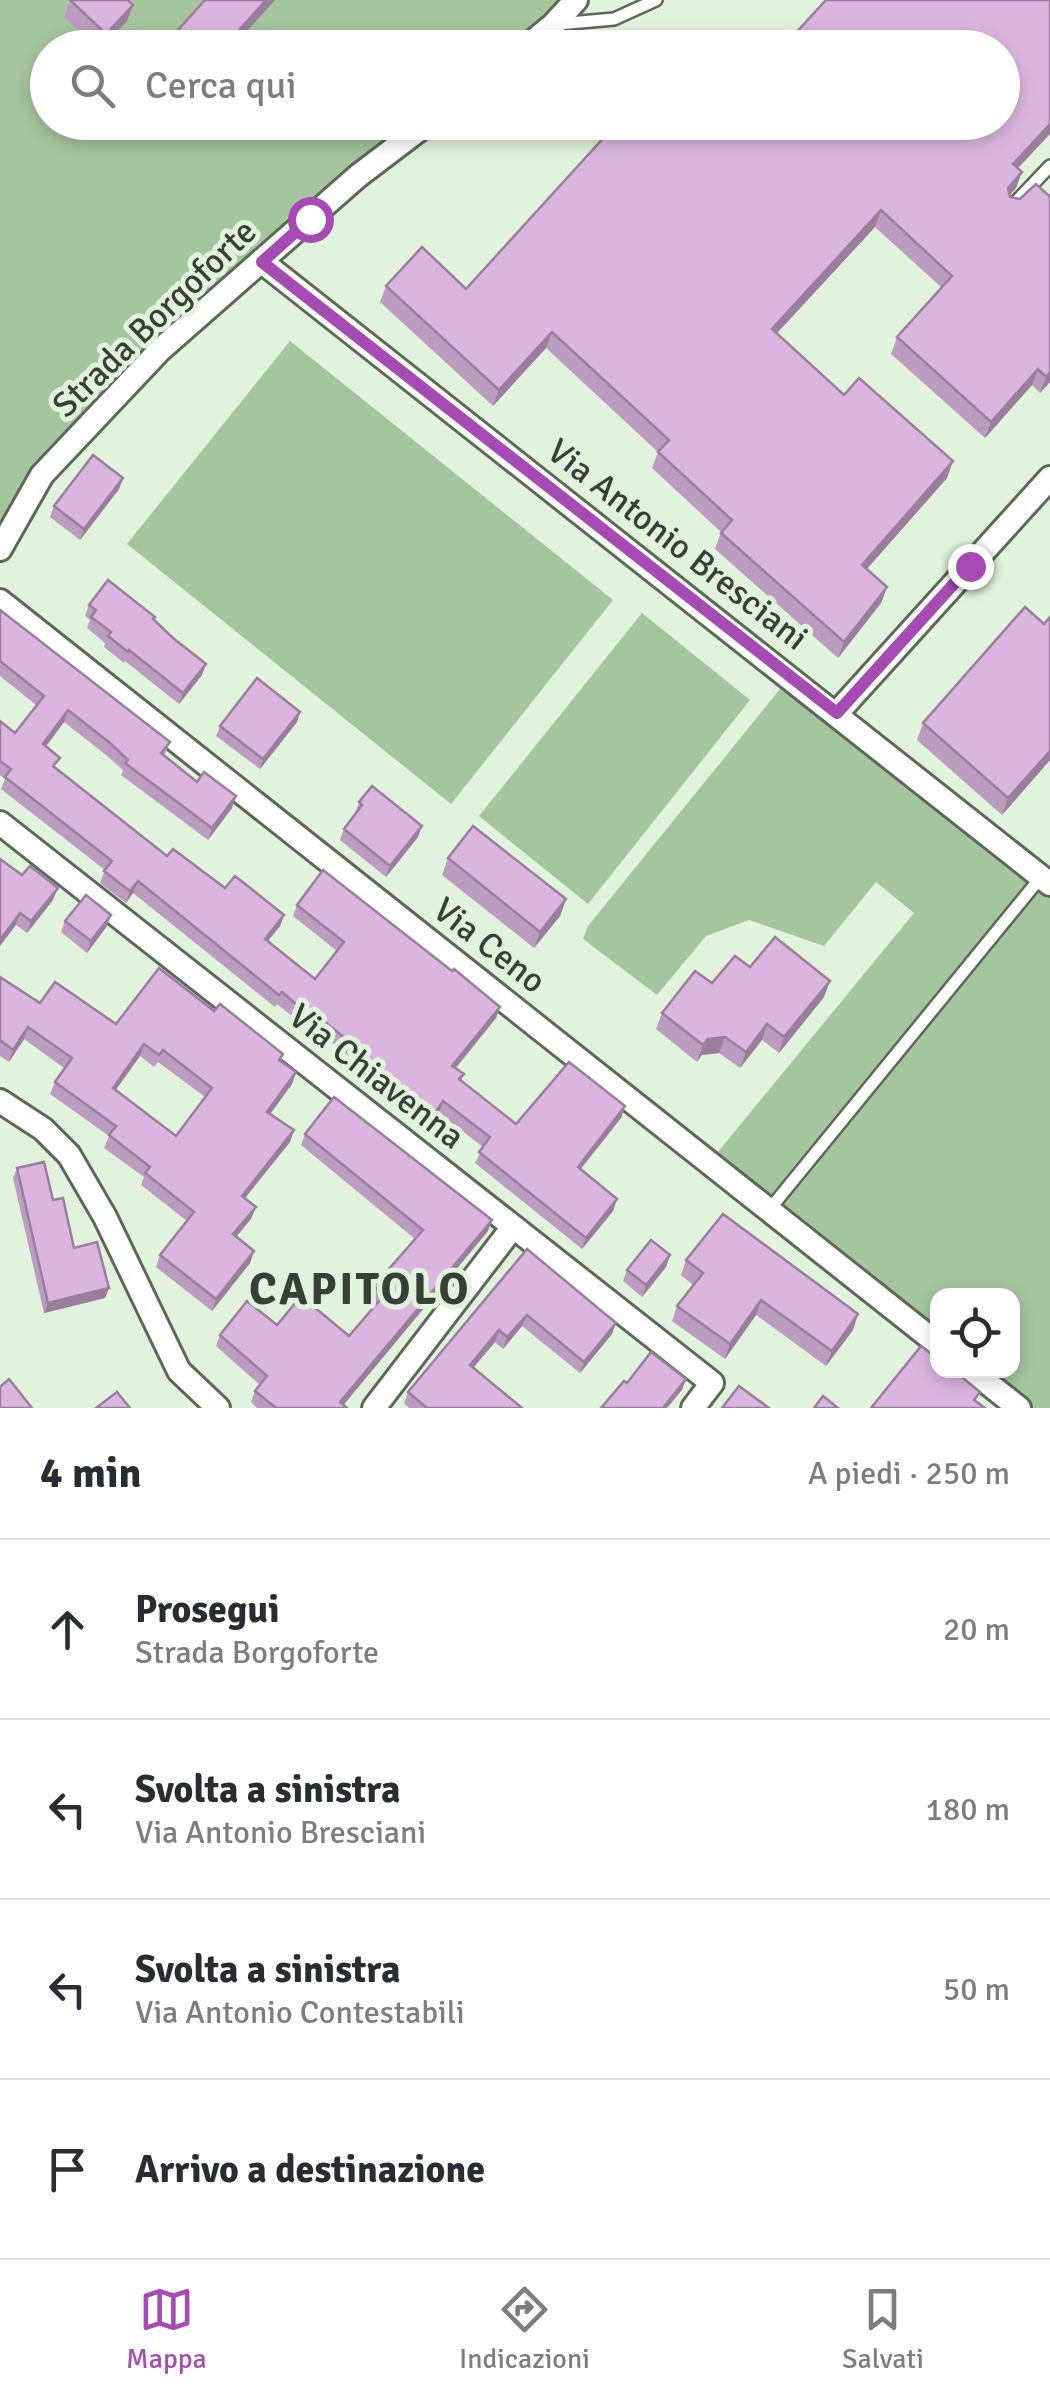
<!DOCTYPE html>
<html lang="it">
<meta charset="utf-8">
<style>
body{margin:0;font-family:Signika,sans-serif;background:#f7f7f7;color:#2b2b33}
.controls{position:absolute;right:30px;bottom:30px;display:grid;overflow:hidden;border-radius:20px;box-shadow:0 5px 15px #0003}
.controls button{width:90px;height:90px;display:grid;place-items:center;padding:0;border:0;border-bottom:2px solid #e1e1e2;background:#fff;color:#2b2b33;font:50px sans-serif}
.stop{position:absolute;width:30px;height:30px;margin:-22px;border:8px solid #a64ab4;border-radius:50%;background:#fff}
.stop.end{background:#a64ab4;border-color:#fff;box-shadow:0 2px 10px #0008}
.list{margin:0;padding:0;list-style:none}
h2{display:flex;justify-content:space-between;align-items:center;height:130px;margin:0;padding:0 40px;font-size:42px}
h2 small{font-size:32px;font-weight:400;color:#7c7c81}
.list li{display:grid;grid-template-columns:65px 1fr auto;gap:30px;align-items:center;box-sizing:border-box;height:180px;padding:0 40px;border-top:2px solid #e1e1e2}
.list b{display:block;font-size:38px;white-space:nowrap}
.list p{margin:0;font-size:32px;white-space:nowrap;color:#7c7c81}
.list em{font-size:32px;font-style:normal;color:#7c7c81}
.icon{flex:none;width:55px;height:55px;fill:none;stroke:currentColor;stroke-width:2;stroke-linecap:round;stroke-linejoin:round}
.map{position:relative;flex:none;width:1050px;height:1408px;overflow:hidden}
.search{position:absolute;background:#fff;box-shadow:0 5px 15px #0003;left:30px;right:30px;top:30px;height:110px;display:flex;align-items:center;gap:25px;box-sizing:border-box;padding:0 35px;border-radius:55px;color:#7c7c81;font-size:38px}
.sheet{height:850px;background:#fff}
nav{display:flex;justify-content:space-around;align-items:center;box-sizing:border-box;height:140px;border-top:2px solid #e1e1e2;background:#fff;font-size:28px;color:#7c7c81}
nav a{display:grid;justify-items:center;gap:5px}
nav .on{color:#a64ab4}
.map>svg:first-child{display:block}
.green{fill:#a5c59e}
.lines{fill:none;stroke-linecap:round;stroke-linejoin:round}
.service-casing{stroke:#5b6a57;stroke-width:16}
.minor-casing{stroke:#5b6a57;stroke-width:28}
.service{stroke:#fff;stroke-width:11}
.minor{stroke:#fff;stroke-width:22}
.wall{fill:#bb9dc0;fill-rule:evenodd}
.shaded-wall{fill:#997f9c}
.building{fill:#dab6df;stroke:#997f9c;stroke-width:2.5;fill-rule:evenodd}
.route{stroke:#a64ab4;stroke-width:12}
.labels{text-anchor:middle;stroke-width:10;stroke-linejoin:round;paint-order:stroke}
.street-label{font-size:35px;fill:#383f36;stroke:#e1f2dd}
.district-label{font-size:45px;font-weight:bold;letter-spacing:2.5px;fill:#383f36;stroke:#e1f2dd}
</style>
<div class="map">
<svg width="1050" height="1408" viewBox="0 0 1050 1408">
<rect width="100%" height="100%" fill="#e1f2dd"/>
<g class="green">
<polygon points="0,0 581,0 531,47 48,48 48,122 439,123 266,265 41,476 0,548"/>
<polygon points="290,341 613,600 451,804 127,544"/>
<polygon points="642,613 750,700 588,904 479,816"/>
<polygon points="789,678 1050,887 1050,1408 1020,1408 974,1371 1012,1370 1012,1296 938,1296 937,1341 713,1158 914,913 876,882 824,946 749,920 706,936 657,995 583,939 588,926"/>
</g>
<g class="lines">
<defs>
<g id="service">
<polyline points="558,24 614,19 656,0"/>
<polyline points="1011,207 1050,166"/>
<polyline points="769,1210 1041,877"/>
</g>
<g id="minor">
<polyline points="525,48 553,25 576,0"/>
<polyline points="261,261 1050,884"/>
<polyline points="0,549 42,475 160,350 358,176 429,122"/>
<polyline points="0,601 938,1344"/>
<polyline points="837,713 1050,478"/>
<polyline points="0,823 712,1383 693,1408"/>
<polyline points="0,1101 43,1129 69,1155 105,1217 179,1371 218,1408"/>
<polyline points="971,1370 1019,1408"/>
<polyline points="374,1408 513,1227"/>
</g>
</defs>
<use href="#service" class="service-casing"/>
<use href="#minor" class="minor-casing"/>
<use href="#service" class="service"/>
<use href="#minor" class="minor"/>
</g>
<g class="wall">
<polygon points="70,0 127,21 103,48 97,48 64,17"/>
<polygon points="1018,168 1016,188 1010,195 1050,382 1040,393 1032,385 985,438 891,354 897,337 942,288 875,227 777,333 844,395 947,478 867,569 887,587 881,603 838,658 715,549 721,532 652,468 658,452 546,348 493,406 380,302 386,286 466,289"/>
<polygon points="123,478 119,489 80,540 50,517 54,506"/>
<polygon points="89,605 155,617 154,620 202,675 179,704 125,661 124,663 104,647 105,643 87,628 90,620 85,616"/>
<polygon points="0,610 170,742 164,756 197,782 236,796 232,808 208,840 121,775 123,770 106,755 64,722 46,746 56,769 167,856 225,888 284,915 280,926 268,941 315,979 337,951 293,916 297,905 452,971 500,1007 496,1018 456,1068 464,1074 461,1081 516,1124 621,1118 581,1169 617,1199 613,1211 582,1249 475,1163 483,1147 439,1113 430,1125 365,1074 366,1070 310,1025 307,1028 277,1004 275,1007 133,893 126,903 100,883 105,870 1,789 5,779 0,775 0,721 15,733 36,705 0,676"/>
<polygon points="1050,617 1050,760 1002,815 917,740 923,723 1044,624"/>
<polygon points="297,722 260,769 216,736 220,726"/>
<polygon points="359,802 418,837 386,877 340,840 344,829 355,814"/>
<polygon points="448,858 566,899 560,916 534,948 442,875"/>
<polygon points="0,859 53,900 27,933 16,925"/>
<polygon points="65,921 107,926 87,953 61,932"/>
<polygon points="750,967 824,997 779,1053 762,1040 740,1068 719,1053 702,1055 697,1062 656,1029 662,1013 712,983"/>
<path d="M 0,977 L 40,1003 L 116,1024 L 214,1011 L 283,1054 L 281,1061 L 296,1072 L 292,1084 L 270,1114 L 294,1130 L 290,1142 L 245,1198 L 251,1219 L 236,1237 L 254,1251 L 250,1263 L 212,1311 L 156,1267 L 160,1255 L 187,1221 L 141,1185 L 144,1177 L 104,1148 L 109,1136 L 50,1094 L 55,1082 L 64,1068 L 24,1039 L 9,1062 L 0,1056 ZM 140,1056 L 154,1067 L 158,1062 L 205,1097 L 176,1136 L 116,1090 Z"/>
<polygon points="305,1134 488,1231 343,1405 347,1408 257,1408 251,1402 255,1391 260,1385 216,1346 220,1335 277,1325 349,1336 377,1303 370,1298 374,1286 415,1239 301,1145"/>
<polygon points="17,1168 53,1200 74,1248 109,1288 105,1298 44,1313 13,1178"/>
<polygon points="527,1249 612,1334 580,1373 522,1326 503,1349 495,1342 474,1367 522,1408 409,1408 404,1403 408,1392"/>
<polygon points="670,1255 666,1267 642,1297 623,1281 627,1270"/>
<polygon points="686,1260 853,1330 826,1366 756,1315 725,1359 672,1321 677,1306 693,1285 681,1275"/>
</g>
<g class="shaded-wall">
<polygon points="266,0 275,0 232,48 223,48"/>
<polygon points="133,5 127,21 101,48 106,34"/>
<polygon points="1050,124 1050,134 1007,180 1013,164"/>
<polygon points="1022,172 1016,188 1002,204 1008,188"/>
<polygon points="881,210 875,227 766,345 772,329"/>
<polygon points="552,332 546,348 493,406 499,390"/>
<polygon points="1038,369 1032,385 985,438 991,422"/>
<polygon points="1050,372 1050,382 1040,393 1046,377"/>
<polygon points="953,461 947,478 856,581 862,565"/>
<polygon points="123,478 119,489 80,540 84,529"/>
<polygon points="887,587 881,603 838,658 844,642"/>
<polygon points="206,664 202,675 179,704 183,693"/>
<polygon points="68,710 64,722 39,756 43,744"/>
<polygon points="300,712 297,722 260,769 263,759"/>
<polygon points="1050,751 1050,760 1002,815 1008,798"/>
<polygon points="236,796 232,808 208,840 212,828"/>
<polygon points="422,826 418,837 386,877 390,866"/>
<polygon points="138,881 133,893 126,903 130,891"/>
<polygon points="58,888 53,900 27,933 31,921"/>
<polygon points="566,899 560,916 534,948 540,932"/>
<polygon points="20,913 16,925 0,946 0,940"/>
<polygon points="111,915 107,926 87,953 91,941"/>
<polygon points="284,915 280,926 260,950 265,939"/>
<polygon points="830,981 824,997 779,1053 784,1037"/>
<polygon points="500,1007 496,1018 448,1077 452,1066"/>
<polygon points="767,1024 762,1040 740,1068 746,1052"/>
<polygon points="28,1027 24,1039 9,1062 13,1050"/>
<polygon points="725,1037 719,1053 702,1055 697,1062 703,1045 708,1039"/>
<polygon points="144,1044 140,1056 108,1100 113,1088"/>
<polygon points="296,1072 292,1084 263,1124 267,1112"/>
<polygon points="443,1101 439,1113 430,1125 435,1113"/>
<polygon points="625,1106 621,1118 573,1178 578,1167"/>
<polygon points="294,1130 290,1142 237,1208 242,1196"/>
<polygon points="617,1199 613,1211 582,1249 586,1238"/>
<polygon points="256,1207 251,1219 228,1246 233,1234"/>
<polygon points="492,1220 488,1231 341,1408 340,1402"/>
<polygon points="254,1251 250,1263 212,1311 216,1299"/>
<polygon points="670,1255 666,1267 642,1297 646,1285"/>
<polygon points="109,1288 105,1298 44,1313 48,1303"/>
<polygon points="761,1300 756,1315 725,1359 730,1344"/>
<polygon points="858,1314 853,1330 826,1366 832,1351"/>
<polygon points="527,1315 522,1326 503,1349 507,1337"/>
<polygon points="616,1323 612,1334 580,1373 584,1362"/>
<polygon points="499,1330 495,1342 466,1376 470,1365"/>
<polygon points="686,1379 682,1390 667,1408 663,1408"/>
</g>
<g class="building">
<polygon points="70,0 128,0 133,5 106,34"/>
<polygon points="205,0 266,0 223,48 162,48"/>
<polygon points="826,0 1050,0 1050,124 1013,164 1022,172 1008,188 1010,197 1020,199 1036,184 1049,196 1050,195 1050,372 1046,377 1038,369 991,422 897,337 952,276 881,210 772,329 844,395 859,378 953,461 862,565 887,587 844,642 721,533 732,520 658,452 669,440 552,332 499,390 386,286 422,247 466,289 618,122 1002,122 1002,48 782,48"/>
<polygon points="93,455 123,478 84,529 54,506"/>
<polygon points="108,580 155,617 153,619 173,638 206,664 183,693 129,650 128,652 108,636 111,632 91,617 96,610 89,605"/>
<polygon points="1025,607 1044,624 1050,617 1050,751 1008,798 923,723"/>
<polygon points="0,610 170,742 161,753 197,782 204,772 236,796 212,828 125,763 128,760 110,743 68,710 43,744 60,758 53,766 167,856 173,849 225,888 235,876 284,915 265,939 315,979 344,942 297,905 323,870 452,971 454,969 500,1007 452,1066 464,1074 459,1079 516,1124 569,1062 625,1106 578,1167 617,1199 586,1238 479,1152 490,1137 443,1101 435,1113 369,1063 371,1059 314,1013 311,1017 282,992 279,995 138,881 130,891 104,871 112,861 5,777 11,769 0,761 0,721 15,733 44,696 0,661"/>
<polygon points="257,678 300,712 263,759 220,726"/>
<polygon points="372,786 422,826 390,866 344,829 362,805 359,802"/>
<polygon points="473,826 566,899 540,932 448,858"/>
<polygon points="0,859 22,875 30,866 58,888 31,921 20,913 0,940"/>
<polygon points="86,895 111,915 91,941 65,921"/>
<polygon points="775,937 830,981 784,1037 767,1024 746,1052 725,1037 708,1039 703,1045 662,1013 695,971 712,983 735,956 750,967"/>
<path d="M 159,968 L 214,1011 L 220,1004 L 283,1054 L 279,1060 L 296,1072 L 267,1112 L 294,1130 L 242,1196 L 256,1207 L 233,1234 L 254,1251 L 216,1299 L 160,1255 L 194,1212 L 145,1173 L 150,1167 L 109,1135 L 116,1126 L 55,1082 L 72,1058 L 28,1027 L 13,1050 L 0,1040 L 0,977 L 40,1003 L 55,982 L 116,1024 ZM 144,1044 L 159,1055 L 163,1050 L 212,1088 L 176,1136 L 113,1088 Z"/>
<polygon points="334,1097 492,1220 340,1402 347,1408 276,1408 255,1391 267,1376 220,1335 247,1301 277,1325 301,1296 349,1336 384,1295 374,1286 423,1230 305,1134"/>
<polygon points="44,1162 53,1200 63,1198 74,1248 97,1242 109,1288 48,1303 17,1168"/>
<polygon points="723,1214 858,1314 832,1351 761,1300 730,1344 677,1306 703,1273 686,1260"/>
<polygon points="651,1240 670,1255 646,1285 627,1270"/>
<polygon points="527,1249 616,1323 584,1362 527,1315 507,1337 499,1330 470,1365 522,1408 427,1408 408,1392"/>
<polygon points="921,1346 938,1359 938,1370 953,1370 980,1392 974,1400 985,1408 871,1408"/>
<polygon points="651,1352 686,1379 663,1408 601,1408 624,1381 627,1383"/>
<polygon points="9,1379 32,1408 0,1408 0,1387"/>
<polygon points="739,1386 769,1408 722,1408"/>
<polygon points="117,1392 130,1408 96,1408"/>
<polygon points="823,1396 838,1408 814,1408"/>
</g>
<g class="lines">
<polyline class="route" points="310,219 262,262 837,713 970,566"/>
</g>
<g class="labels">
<g class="street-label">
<text transform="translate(154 318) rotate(-44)" y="12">Strada Borgoforte</text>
<text transform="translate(678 544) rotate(38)" y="12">Via Antonio Bresciani</text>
<text transform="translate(490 945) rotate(38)" y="12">Via Ceno</text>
<text transform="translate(377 1076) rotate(38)" y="12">Via Chiavenna</text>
</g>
<g class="district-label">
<text x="360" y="1304">CAPITOLO</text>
</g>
</g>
</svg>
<div class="controls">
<button><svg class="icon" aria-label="locate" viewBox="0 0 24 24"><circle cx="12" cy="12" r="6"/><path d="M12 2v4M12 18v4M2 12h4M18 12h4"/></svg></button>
</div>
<div class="stop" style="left:310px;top:219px"></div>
<div class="stop end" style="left:970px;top:566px"></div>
<div class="search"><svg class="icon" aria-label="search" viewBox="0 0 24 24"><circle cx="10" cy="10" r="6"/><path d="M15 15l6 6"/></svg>Cerca qui</div>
</div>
<section class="sheet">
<h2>4 min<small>A piedi · 250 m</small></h2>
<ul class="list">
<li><svg class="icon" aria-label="ahead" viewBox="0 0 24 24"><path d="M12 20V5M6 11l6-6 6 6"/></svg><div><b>Prosegui</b><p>Strada Borgoforte</p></div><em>20 m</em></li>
<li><svg class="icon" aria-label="left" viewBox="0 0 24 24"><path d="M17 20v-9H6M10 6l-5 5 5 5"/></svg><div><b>Svolta a sinistra</b><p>Via Antonio Bresciani</p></div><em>180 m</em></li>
<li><svg class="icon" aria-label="left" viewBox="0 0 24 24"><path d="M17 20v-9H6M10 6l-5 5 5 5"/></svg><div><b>Svolta a sinistra</b><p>Via Antonio Contestabili</p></div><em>50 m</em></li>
<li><svg class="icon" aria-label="arrive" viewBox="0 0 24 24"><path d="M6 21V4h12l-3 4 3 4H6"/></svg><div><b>Arrivo a destinazione</b></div></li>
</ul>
</section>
<nav>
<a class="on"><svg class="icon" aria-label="map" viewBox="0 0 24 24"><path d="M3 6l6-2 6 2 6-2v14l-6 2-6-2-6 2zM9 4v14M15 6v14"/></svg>Mappa</a>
<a><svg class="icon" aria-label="directions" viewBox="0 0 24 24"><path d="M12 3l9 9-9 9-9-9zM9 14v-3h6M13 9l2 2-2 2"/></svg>Indicazioni</a>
<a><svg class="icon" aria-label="saved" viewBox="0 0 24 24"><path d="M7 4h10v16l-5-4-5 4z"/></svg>Salvati</a>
</nav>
